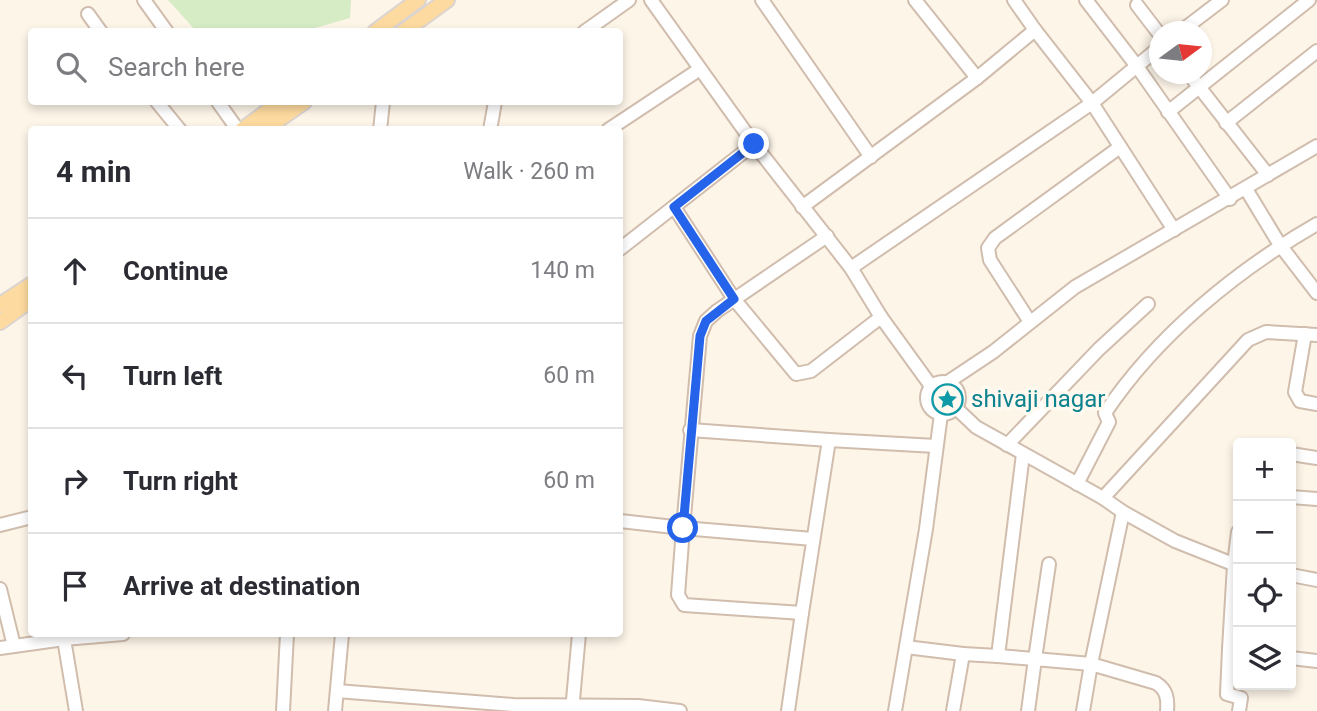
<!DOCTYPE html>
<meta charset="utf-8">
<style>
body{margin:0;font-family:Roboto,sans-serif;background:#f2f2f3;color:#2b2b33}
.controls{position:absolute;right:21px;bottom:21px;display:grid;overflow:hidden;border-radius:7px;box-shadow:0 4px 10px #0003}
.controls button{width:63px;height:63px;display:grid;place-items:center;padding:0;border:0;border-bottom:2px solid #e1e1e2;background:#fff;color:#2b2b33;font:35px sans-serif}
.compass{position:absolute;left:1149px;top:21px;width:63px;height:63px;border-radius:50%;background:#fff;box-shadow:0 4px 10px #0003;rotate:75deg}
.stop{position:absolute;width:21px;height:21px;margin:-16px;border:5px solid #2563eb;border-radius:50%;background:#fff}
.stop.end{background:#2563eb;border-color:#fff;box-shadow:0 2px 7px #0008}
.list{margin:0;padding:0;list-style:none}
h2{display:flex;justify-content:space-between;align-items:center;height:91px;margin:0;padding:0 28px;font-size:30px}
h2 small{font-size:23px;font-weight:400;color:#7c7c81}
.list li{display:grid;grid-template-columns:46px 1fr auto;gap:21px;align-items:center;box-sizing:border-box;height:105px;padding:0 28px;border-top:2px solid #e1e1e2}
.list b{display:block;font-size:26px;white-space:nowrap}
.list em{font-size:23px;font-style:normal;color:#7c7c81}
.icon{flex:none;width:38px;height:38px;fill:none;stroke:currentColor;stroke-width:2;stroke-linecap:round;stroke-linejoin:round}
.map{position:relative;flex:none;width:1317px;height:711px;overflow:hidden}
.search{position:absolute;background:#fff;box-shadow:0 4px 10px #0003;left:28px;top:28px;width:595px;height:77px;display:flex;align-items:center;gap:18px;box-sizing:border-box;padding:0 24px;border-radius:7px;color:#7c7c81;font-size:26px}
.panel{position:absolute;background:#fff;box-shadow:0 4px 10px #0003;left:28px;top:126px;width:595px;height:511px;border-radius:7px}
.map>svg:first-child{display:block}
.green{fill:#d5ecc5}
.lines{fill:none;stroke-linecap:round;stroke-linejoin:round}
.minor-casing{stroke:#d0bdad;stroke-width:16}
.major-casing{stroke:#dcd4d0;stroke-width:18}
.minor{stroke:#fff;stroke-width:12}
.major{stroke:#fdda9f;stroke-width:14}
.route{stroke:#2563eb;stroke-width:9}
.labels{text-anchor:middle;stroke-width:7;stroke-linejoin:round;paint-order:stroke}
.culture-label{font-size:24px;fill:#0d838f;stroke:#fff9ef;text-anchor:start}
</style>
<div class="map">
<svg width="1317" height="711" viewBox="0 0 1317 711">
<rect width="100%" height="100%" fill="#fdf5e8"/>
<polygon class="green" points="168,0 351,0 350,18 304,31 197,32"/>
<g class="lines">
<defs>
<g id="minor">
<polyline points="144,0 167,32"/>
<polyline points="651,0 754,144 851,268 881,317 931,386"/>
<polyline points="762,0 871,157"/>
<polyline points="915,0 977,78"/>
<polyline points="1086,0 1136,65 1230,199"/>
<polyline points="1137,5 1160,35"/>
<polyline points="88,14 101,32"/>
<polyline points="1035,30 1092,103 1174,230"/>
<polyline points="584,32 629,0"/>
<polyline points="1180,32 1222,0"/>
<polyline points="1189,74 1268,175"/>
<polyline points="157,102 180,130"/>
<polyline points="218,102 238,130"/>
<polyline points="1168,112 1309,0"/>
<polyline points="1226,123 1317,51"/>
<polyline points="380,130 383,102"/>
<polyline points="490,130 495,102"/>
<polyline points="608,130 700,69"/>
<polyline points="1246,189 1280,245 1317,293"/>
<polyline points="674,207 734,299 796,374 811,371 881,317"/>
<polyline points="802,207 977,78 1035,30 1014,0"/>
<polyline points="620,249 754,144"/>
<polyline points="851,268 1092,103 1160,47"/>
<polyline points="1030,322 990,260 988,248 995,238 1120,147"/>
<polyline points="1305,334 1295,392 1300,401 1317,404"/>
<circle cx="943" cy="398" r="16"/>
<polyline points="948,382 993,352 1075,287 1317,146"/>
<polyline points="956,408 976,427 1103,498 1123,512 1175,541 1238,566"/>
<polyline points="690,430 829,440"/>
<polyline points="1007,445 1099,349 1148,304"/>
<polyline points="1023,454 998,656 1035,659 1049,564"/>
<polyline points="1291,454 1317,458"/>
<path d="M 1077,484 L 1109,422 L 1105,413 C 1157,335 1237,270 1317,224"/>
<polyline points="1291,497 1317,499"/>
<polyline points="1103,498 1248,340 1266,332 1317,335"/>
<polyline points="620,521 683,528 678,595 684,605 802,613 829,440 936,446"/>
<polyline points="0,525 32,517"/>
<polyline points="1238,532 1234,565 1229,649 1238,650"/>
<polyline points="813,539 683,528 700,336 706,321 717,311 827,236"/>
<polyline points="1291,575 1317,580"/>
<polyline points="0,589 14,646"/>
<polyline points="906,647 963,654 953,711"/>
<polyline points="0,648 64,639"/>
<polyline points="1229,649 1227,694 1241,698 1239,711"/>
<polyline points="963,654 998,656"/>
<polyline points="1291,658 1317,661"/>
<polyline points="337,691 513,705 638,706 638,711"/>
<polyline points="638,706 680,711"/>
<polyline points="76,711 64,639 123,634"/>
<polyline points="283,711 287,634"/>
<polyline points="335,711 342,634"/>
<polyline points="572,711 579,634"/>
<polyline points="788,711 802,613"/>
<polyline points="895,711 926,529 941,414"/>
<polyline points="1028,711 1035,659 1091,664 1123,512"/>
<path d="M 1083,711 L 1091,664 L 1156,683 C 1167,690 1168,699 1167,711"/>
</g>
<g id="major">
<polyline points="375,32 418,0"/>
<polyline points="403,32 447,0"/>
<polyline points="242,130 280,102"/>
<polyline points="264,130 304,102"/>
<polyline points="0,305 32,284"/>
<polyline points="0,322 32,299"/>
</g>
</defs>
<use href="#minor" class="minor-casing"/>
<use href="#major" class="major-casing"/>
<use href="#minor" class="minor"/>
<use href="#major" class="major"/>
</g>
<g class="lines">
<polyline class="route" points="683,528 700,336 706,321 734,299 674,207 754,144"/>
</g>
<defs>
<symbol id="sight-ring" viewBox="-11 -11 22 22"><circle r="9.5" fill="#fff9ef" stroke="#0f9aa8" stroke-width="1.5"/><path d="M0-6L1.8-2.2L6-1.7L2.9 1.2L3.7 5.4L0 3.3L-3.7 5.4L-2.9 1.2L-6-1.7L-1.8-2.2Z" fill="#0f9aa8"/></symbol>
</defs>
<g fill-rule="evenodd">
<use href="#sight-ring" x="930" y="382" width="35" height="35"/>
</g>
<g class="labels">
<g class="culture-label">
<text x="971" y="407">shivaji nagar</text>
</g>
</g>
</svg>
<div class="controls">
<button>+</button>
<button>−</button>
<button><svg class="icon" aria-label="locate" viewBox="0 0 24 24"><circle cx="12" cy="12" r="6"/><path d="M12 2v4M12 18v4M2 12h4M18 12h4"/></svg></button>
<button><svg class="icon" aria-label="layers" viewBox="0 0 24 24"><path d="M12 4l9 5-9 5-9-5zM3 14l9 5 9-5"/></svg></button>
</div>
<svg class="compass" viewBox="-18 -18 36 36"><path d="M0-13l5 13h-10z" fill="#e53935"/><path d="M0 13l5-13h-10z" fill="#7c7c81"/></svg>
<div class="stop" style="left:683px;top:528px"></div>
<div class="stop end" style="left:754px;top:144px"></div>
<div class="search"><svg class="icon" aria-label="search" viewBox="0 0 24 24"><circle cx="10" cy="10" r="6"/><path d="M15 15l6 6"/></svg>Search here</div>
<section class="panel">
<h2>4 min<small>Walk · 260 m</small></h2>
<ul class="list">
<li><svg class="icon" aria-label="ahead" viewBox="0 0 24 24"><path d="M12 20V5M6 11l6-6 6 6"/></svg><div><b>Continue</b></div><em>140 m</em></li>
<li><svg class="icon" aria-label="left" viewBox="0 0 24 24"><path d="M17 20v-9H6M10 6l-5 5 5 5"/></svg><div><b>Turn left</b></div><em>60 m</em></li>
<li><svg class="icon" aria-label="right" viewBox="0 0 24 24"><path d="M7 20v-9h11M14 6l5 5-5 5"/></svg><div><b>Turn right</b></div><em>60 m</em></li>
<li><svg class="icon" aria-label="arrive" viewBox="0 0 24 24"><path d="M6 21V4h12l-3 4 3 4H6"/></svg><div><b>Arrive at destination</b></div></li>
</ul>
</section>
</div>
